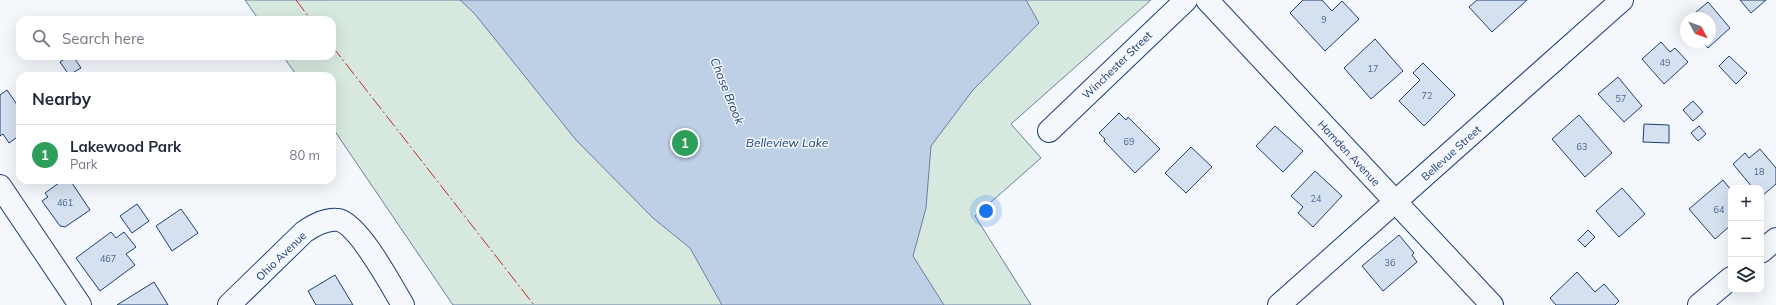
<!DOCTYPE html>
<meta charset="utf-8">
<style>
body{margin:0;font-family:Mulish,sans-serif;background:#f6f6f7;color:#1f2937}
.controls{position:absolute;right:12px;bottom:12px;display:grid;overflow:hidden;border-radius:8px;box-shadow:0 4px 16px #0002}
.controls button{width:36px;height:36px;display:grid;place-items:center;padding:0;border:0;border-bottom:1px solid #e0e1e3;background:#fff;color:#1f2937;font:20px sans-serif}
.compass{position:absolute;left:1680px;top:12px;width:36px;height:36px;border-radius:50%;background:#fff;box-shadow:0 4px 16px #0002;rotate:131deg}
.you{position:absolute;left:986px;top:211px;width:14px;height:14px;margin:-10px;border:3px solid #fff;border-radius:50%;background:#1a73e8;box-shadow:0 0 0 6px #1a73e833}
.badge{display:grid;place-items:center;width:26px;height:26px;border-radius:50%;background:#c62828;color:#fff;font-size:13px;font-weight:700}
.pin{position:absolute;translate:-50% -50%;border:2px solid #fff;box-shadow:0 1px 4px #0006}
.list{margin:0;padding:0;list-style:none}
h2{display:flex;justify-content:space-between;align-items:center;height:52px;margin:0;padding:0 16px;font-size:17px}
h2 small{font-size:13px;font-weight:400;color:#747a83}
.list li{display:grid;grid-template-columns:26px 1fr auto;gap:12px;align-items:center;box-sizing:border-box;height:60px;padding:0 16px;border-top:1px solid #e0e1e3}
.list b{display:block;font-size:15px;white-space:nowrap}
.list p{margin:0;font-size:13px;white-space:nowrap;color:#747a83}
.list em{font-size:13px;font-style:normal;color:#747a83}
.icon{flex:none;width:22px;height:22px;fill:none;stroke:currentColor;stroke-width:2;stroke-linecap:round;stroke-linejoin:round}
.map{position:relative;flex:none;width:1776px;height:305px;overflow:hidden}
.search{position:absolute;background:#fff;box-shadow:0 4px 16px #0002;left:16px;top:16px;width:320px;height:44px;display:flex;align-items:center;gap:10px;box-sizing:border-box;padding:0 14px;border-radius:12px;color:#747a83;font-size:15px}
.panel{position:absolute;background:#fff;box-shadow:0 4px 16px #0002;left:16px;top:72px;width:320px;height:112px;border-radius:12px}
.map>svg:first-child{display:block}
.green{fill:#d7e8df;stroke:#687fa3}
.water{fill:#bed0e5;stroke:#687fa3}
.building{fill:#d5e0f0;stroke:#1d3f73}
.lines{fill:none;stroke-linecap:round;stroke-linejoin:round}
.minor-casing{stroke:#1d3f73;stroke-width:24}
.minor{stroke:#f4f7fb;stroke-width:22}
.power{stroke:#c62828;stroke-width:1;stroke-dasharray:14 3 2 3;stroke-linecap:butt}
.labels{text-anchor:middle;stroke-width:3;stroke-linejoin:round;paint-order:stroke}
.number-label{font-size:9px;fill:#4b6792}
.street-label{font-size:11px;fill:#1d3f73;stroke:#f4f7fb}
.water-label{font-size:12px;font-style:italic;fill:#1d3f73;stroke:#f4f7fb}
</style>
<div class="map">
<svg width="1776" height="305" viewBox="0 0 1776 305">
<rect width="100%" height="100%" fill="#f4f7fb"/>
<polygon class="green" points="245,0 1151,0 1011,124 1041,158 975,216 1031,305 453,305 332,127 332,76 297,76 283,56 332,56 332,20 259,20"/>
<polygon class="water" points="460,0 1026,0 1039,23 973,90 931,146 926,208 913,256 944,305 722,305 690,248 653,218 576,140 474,13"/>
<g class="building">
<polygon points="1303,0 1322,0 1332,11 1342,1 1359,19 1325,51 1290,13"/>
<polygon points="1477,0 1527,0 1492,32 1469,7"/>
<polygon points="1740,0 1766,0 1751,13"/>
<polygon points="1708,2 1730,28 1708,48 1703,42 1710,42 1710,18 1689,18"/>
<polygon points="1375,39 1403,71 1371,99 1344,68"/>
<polygon points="1661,42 1670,52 1675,48 1688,62 1664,84 1642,59"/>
<polygon points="69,56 73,56 81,68 69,75 60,62"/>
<polygon points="1729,56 1747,73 1736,84 1719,66"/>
<polygon points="1423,63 1455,95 1424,126 1399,101 1420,80 1413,73"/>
<polygon points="1618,77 1642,106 1624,122 1598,94"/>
<polygon points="7,90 20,109 20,135 9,143 3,134 0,136 0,95"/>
<polygon points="1693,101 1703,112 1693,121 1683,110"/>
<polygon points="1119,113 1126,120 1128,117 1160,149 1135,173 1104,141 1105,139 1099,133"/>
<polygon points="1579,115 1612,153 1585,177 1552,139"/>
<polygon points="1644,124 1669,125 1669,143 1643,142"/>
<polygon points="1275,126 1303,151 1283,172 1256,146"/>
<polygon points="1699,126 1706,134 1698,141 1691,133"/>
<polygon points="1191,147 1212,167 1186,193 1165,173"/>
<polygon points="1760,149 1776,168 1776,184 1761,197 1761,188 1753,188 1733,164 1745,153 1749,158"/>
<polygon points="1315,171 1342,196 1313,227 1298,213 1303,207 1291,196"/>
<polygon points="63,180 70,180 90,210 65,227 60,226 42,201 48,197 45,193"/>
<polygon points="1723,180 1731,190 1731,225 1715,239 1689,209"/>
<polygon points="1622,188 1645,214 1619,237 1596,211"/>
<polygon points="137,204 149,221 132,233 120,216"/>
<polygon points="181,209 198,233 172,251 156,226"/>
<polygon points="1588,230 1595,237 1585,247 1578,240"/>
<polygon points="111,232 116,238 124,232 136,247 126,254 135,265 100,291 76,258"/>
<polygon points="1399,235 1414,253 1412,255 1417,262 1383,291 1362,266"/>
<polygon points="1577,272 1595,292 1604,284 1619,301 1615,305 1556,305 1550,298"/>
<polygon points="335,275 353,305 316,305 308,291"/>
<polygon points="154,282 168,305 117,305"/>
</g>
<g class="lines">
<defs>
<g id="minor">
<polyline points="1207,0 1492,305"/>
<polyline points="1049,131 1186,0"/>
<polyline points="0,186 80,305"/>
<polyline points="1761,252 1776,239"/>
<path d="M 229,305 L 304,232 C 314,225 326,218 339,220 C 360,226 391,285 403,305"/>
<polyline points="1279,305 1622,0"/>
<polyline points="1699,305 1731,278"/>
</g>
</defs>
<use href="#minor" class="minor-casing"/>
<use href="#minor" class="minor"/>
<g class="power">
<polyline points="296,0 311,20"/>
<polyline points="332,46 534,305"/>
</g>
</g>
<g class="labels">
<g class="number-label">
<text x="1324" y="23">9</text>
<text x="1665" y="66">49</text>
<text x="1373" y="72">17</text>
<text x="1427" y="99">72</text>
<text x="1621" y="102">57</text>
<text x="1129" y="145">69</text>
<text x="1582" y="150">63</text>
<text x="1759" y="175">18</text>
<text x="1316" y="202">24</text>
<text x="65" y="206">461</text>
<text x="1719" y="213">64</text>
<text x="108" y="262">467</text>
<text x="1390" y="266">36</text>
</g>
<g class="street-label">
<text transform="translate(1117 65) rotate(-44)" y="4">Winchester Street</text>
<text transform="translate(1349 153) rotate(47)" y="4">Hamden Avenue</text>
<text transform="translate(1451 153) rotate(-42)" y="4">Bellevue Street</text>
<text transform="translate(281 256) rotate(-44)" y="4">Ohio Avenue</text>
</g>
<g class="water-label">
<text transform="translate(727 91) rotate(68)" y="4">Chase Brook</text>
<text x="787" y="147">Belleview Lake</text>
</g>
</g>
</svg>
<div class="controls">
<button>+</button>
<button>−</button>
<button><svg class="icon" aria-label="layers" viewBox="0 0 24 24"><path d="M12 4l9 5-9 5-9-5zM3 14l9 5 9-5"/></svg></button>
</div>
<svg class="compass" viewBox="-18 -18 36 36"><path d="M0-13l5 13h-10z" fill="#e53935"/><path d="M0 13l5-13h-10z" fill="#747a83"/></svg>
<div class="you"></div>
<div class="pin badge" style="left:685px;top:143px;background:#2e9e5b">1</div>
<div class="search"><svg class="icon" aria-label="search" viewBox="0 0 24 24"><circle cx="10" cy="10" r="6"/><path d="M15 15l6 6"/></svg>Search here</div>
<section class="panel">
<h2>Nearby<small></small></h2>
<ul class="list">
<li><span class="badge" style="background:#2e9e5b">1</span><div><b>Lakewood Park</b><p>Park</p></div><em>80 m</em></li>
</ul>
</section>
</div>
